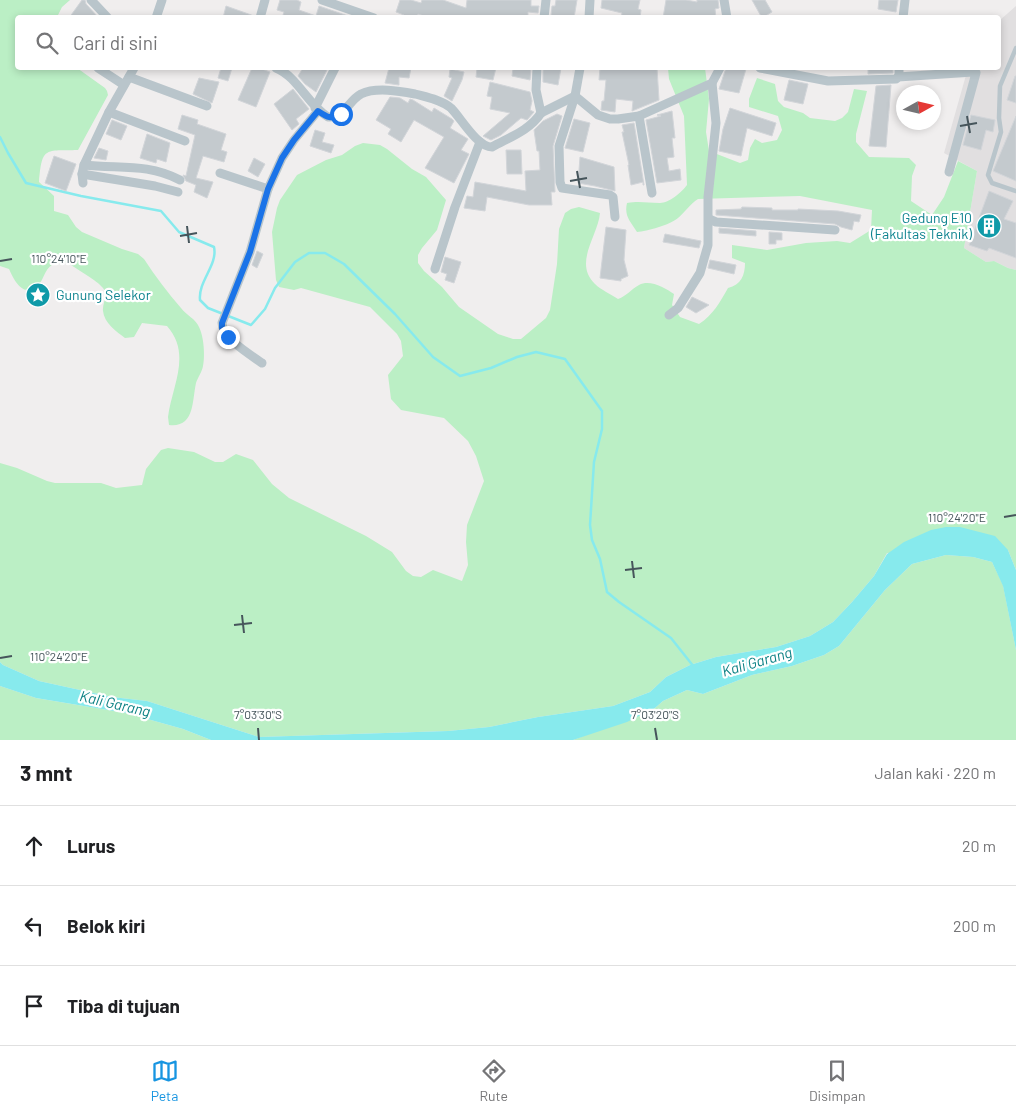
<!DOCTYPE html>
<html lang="id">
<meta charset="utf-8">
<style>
body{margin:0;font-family:Barlow,sans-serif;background:#f6f6f6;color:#202124}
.compass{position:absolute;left:896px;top:85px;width:45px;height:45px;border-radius:50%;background:#fff;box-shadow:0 2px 8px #0003;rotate:82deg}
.stop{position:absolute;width:15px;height:15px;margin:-11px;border:4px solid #1a73e8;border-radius:50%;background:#fff}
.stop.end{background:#1a73e8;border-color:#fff;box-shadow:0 1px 5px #0008}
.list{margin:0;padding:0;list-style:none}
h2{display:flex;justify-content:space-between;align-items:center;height:65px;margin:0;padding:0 20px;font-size:21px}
h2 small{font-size:16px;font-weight:400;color:#757577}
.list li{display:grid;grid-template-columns:32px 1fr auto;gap:15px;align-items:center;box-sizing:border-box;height:80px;padding:0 20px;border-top:1px solid #e0e0e0}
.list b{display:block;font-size:19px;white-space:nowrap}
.list em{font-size:16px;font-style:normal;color:#757577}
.icon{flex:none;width:28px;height:28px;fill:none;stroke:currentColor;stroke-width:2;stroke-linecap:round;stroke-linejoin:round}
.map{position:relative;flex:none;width:1016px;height:740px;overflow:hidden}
.search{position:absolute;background:#fff;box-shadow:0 2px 8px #0003;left:15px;right:15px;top:15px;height:55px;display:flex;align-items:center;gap:12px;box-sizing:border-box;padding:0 18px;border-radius:5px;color:#757577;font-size:19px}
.sheet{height:305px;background:#fff}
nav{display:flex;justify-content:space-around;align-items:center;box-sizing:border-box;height:70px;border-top:1px solid #e0e0e0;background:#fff;font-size:14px;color:#757577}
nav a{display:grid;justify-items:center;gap:2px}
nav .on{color:#1795e1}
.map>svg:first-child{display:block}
.education{fill:#e1dfe0}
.green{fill:#bbefc5}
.water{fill:#87eaed}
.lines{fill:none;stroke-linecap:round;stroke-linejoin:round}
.stream{stroke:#87eaed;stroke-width:2.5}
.building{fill:#c4cace;stroke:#d2d5d9}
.service{stroke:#b9c5cb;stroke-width:4.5}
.minor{stroke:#b9c5cb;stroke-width:9}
.route{stroke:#1a73e8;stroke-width:6}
.ticks{fill:none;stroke:#46555b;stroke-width:2}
.labels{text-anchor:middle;stroke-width:4.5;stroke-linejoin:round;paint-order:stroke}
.culture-label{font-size:14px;fill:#0d838f;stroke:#fff;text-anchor:end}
.water-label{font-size:15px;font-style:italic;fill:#0c8184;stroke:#fff}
.ticks-label{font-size:12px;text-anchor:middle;fill:#46555b;stroke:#fff;stroke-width:4.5;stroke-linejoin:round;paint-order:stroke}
</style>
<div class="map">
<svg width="1016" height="740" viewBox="0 0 1016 740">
<rect width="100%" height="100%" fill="#f0eeee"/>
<polygon class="education" points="1016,6 1016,270 1008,268 994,261 986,262 964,248 977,171 944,153 968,68 998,68 999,21"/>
<g class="green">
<path d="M 0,0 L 70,0 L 62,7 L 57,17 L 18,18 L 18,68 L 77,68 L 105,88 L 107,91 L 108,95 L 78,150 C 45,151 42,146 39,182 L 54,196 L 54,211 L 68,215 L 76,227 L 82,232 L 122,249 L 138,254 L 144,259 C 155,276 168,293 181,308 C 186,315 196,319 199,327 C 204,337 205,355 203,366 C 202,372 198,377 196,383 C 192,401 195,428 169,425 L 168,417 C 172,386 192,354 167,326 L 142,323 L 134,337 L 125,338 C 117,332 104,323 103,311 C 102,303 109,295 103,288 C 98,281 76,269 67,262 C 63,263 55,263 52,265 C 44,270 44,280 38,285 C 23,299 14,280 9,269 L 0,266 Z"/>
<path d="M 668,68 L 705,68 L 709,99 L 706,132 L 709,151 L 740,163 L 748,160 L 750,148 L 755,139 L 762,143 L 777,140 L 782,130 L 778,116 L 749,107 L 749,99 L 757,78 L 775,84 L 778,101 L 784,107 L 803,113 L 810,118 L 835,121 L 842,118 L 848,112 L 854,89 L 867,91 L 856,134 L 856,142 L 869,157 L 909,158 L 916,165 L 912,176 L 911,201 L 932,215 L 944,197 L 958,161 L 977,171 L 964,248 L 986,262 L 994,261 L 1008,268 L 1016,270 L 1016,570 L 1008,550 L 887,553 L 874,576 L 852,602 L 833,622 L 810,636 L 776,647 L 716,657 L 690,665 L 666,677 L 650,692 L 613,706 L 538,717 L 489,727 L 448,731 L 259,737 L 147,701 L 112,697 L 39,681 L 3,665 L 0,662 L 0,463 L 17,468 L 47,481 L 55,483 L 101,483 L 116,488 L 142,485 L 146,469 L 161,450 L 168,448 L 194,452 L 215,462 L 223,462 L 236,454 L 253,460 L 272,484 L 289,498 L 366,536 L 392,552 L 406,571 L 413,576 L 421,577 L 433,570 L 462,581 L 468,565 L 466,542 L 467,525 L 484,481 L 476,456 L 468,441 L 444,418 L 401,410 L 391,399 L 388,375 L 403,356 L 401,341 L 397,334 L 370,307 L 301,288 L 294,290 L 279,287 L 276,280 L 272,232 L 277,208 L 280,200 L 297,175 L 326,160 L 342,155 L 355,146 L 363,143 L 380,145 L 387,149 L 412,169 L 426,177 L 446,200 L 437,230 L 422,248 L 418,255 L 418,263 L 424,271 L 442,287 L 459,307 L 498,334 L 513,339 L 521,339 L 546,318 L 550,310 L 557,264 L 559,229 L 565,213 L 571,209 L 579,207 L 600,213 C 598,236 573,263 595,284 C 601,290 611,294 618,299 C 627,296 631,289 639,285 C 650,279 665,288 674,294 L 672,305 L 680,317 L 699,324 C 713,315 720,302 728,288 C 741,285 745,275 745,263 L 732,258 L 732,245 L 767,250 L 806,243 L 837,241 L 850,243 L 871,230 L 872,210 L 800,196 L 698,199 C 690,204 685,212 678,218 C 670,225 647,231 637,232 C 630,221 624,216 627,203 C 640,201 647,203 660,203 C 669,203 682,192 687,185 L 684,116 L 669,79 Z"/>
<polygon points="946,555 973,557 992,562 1003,585 1016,650 1016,740 573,740 655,708 663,701 687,690 703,694 752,675 792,666 824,655 839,646 885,590 912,564"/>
<polygon points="0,686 36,698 126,713 183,729 211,740 0,740"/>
</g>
<polygon class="water" points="946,527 960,527 995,536 1008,550 1016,570 1016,650 1003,586 992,562 973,557 946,555 912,564 885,590 839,646 824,655 792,666 752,675 703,694 687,690 663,701 655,708 627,722 573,740 211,740 183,729 126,713 36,698 0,686 0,662 3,665 39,681 112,697 147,701 259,737 448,731 489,727 538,717 613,706 650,692 666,677 690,665 716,657 776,647 810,636 833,622 852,602 874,576 887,554 904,542 931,530"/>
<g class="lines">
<path class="stream" d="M 0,137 L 8,153 L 26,183 L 81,196 L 161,211 L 179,232 L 214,247 C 218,265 198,281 200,300 L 208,308 L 251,325 L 265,309 L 275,288 L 295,262 L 309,253 L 325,253 L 344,264 L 395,314 L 433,357 L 460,376 L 491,368 L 517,357 L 536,352 L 565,359 L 602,411 L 602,429 L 594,462 L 590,525 L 592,540 L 600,559 L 607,592 L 619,602 L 671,638 L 694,667"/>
</g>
<g class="building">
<polygon points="82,0 85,0 86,4 99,18 69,18"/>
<polygon points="280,0 297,0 301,2 299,10 316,16 319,6 351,17 282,18 284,12 277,10"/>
<polygon points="400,0 411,0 421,3 422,0 443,0 466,8 467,0 531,0 531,6 539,6 538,13 528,12 528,18 430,18 418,14 417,18 403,18 404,15 396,12"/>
<polygon points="556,0 577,0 574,18 551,16 552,6 555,6"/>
<polygon points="602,0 640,0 638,9 641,10 640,18 621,18 622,13 601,8"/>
<polygon points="666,0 686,0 697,2 697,0 718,0 719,8 715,9 716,18 663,18"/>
<polygon points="752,0 765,0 772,12 762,18"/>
<polygon points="879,0 898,0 896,12 878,9"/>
<polygon points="226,6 254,16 254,18 223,18"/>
<polygon points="221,68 232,68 228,81 218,78"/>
<polygon points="252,68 259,68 270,72 256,107 238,100"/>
<polygon points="303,68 328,68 316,92 305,84 298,76"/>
<polygon points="389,68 411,68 409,78 399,77 399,85 385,83"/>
<polygon points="477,68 496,68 493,80 476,77"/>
<polygon points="513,68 531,68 530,80 512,76"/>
<polygon points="543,68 561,68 558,85 543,82"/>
<polygon points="600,68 651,69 651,68 657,68 659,100 632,111 633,101 616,99 615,112 601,110 602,101 604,101 606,80 599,80"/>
<polygon points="726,68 746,69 739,93 719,89"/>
<polygon points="868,68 893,68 893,73 868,74"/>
<polygon points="450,69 464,72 462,80 452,101 444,96 452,78 449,77"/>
<polygon points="1015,76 1016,76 1016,103 1007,100"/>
<polygon points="199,78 219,82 212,103 193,94"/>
<polygon points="789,80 808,84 803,104 784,100"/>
<polygon points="490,82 530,92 532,101 530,110 534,112 527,120 521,118 501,135 491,140 483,136 510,113 490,109 492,97 487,96"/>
<polygon points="891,85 886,147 869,146 876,86"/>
<polygon points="293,89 309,109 296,119 299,124 292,130 274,104"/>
<polygon points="390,97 400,98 408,103 410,99 413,100 432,112 434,108 452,119 454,121 450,128 468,139 461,150 469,154 454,183 425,168 444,137 414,120 401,142 388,134 391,129 376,120"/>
<polygon points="730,108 776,123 772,136 747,128 741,156 719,151 723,129"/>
<polygon points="672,111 675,138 672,138 674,157 667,158 669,171 680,169 681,180 657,183 646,120 661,116 657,115"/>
<polygon points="557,114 562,116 553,146 555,192 551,192 552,205 529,205 487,197 485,211 464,208 467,196 473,197 475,182 526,191 525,171 540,170 539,151 537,151 534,130 543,121"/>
<polygon points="182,115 198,120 197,124 226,134 221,150 227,152 224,162 203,156 196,178 213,182 207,198 194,192 196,185 186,181 183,175 186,176 195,135 178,129"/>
<polygon points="971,115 995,120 993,132 986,130 981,150 963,145"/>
<polygon points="1016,116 1016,181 993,171"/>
<polygon points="574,119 590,123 583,152 565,148"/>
<polygon points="112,120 127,126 121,140 106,134"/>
<polygon points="634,123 644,185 643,185 643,182 631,185 628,165 629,165 622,132 624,132 622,125"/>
<polygon points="315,130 325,133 322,142 334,145 331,153 310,146"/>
<polygon points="147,134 170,143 166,162 157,159 156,163 140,158"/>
<polygon points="99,148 108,151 106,160 94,158"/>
<polygon points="506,150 521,150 522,174 507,174"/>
<polygon points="54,156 76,164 66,191 45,183"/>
<polygon points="580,157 614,167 615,191 595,186 578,183"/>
<polygon points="254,158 265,164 258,177 248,171"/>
<polygon points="989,191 1013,201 1004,219 1016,223 1016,258 989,248 987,251 969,245"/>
<polygon points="742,207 772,208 772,210 798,210 798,209 838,211 861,215 859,222 854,221 852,230 841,227 835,224 716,215 716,210 741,209"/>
<polygon points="606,227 626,230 624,260 628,276 621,279 621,281 600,278"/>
<polygon points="719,228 756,231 756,236 719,233"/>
<polygon points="769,232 782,233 782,240 776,240 776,244 769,244"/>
<polygon points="665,234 701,241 699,248 663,242"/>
<polygon points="257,251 263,254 257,268 252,265"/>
<polygon points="445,257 461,262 454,283 445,280 447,274 441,272"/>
<polygon points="710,260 736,265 734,274 708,268"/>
<polygon points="692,297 709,305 696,313 686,307"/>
</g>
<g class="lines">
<polyline class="service" points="1016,48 1000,86 999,118 1001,132 988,175 992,183 1016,191"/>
<g class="minor">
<polyline points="91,0 108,18"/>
<polyline points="322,0 374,18"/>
<polyline points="724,0 727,18"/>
<polyline points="156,18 162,0"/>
<polyline points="260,18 265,0"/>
<polyline points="544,18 546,0"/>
<polyline points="589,18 590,0"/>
<polyline points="903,18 905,0"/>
<polyline points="98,68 124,85"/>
<path d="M 276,68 C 298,77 307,104 328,117 C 345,118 348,101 361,94 C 376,87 399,91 415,94 C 426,97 442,100 451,108 C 461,118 477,147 492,147 C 510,137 530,130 541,113"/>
<polyline points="537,68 536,90 541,113"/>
<polyline points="580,68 575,96 559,146 560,182 562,188 610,195 613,197 615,217"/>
<polyline points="760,68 828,81 896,79 899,76 899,68"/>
<polyline points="129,77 207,106"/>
<polyline points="898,77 973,72 976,73 949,172"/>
<polyline points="315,108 335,68"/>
<polyline points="109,112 185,141"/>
<polyline points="541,113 575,96 598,115 610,119 618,119 639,116 712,83 720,68"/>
<polyline points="639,116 652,193"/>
<path d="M 84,165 C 120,169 147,163 180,180"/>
<polyline points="220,173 268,189"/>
<polyline points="82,174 155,186 178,192"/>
<polyline points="83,183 82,174 84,165 109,112 134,68"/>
<polyline points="709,219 716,222 835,230"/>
<polyline points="435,269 455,207 480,142"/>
<polyline points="669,315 678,308 700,273 708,245 708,197 716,123 712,83"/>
<path d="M 262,363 C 251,355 222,338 222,323 L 250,252 L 268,189 L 282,158 L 294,140 L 318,111"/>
</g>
</g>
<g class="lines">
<path class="route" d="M 228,337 L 222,328 L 222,323 L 250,252 L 268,189 L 282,158 L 294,140 L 318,111 C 327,117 331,120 341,114"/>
</g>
<path class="ticks" d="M 967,116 L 970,133M 960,126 L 977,123M 577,171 L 580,188M 570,181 L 587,178M 187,226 L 189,243M 180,236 L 197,233M 0,261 L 12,259M 1004,517 L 1016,515M 632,561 L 634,578M 625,570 L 642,568M 242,615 L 244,633M 234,625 L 252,623M 0,658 L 12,656M 258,728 L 259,740M 655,728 L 657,740"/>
<defs>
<symbol id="building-disc" viewBox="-11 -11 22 22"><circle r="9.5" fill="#0f9aa8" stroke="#fff"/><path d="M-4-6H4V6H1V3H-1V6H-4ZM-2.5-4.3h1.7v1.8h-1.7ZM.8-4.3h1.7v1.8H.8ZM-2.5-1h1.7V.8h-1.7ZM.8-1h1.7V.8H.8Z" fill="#fff"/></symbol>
<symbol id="sight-disc" viewBox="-11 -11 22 22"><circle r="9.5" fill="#0f9aa8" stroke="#fff"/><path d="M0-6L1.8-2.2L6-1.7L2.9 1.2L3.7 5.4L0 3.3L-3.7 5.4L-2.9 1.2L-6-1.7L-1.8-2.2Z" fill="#fff"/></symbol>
</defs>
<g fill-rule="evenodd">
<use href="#building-disc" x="975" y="212" width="28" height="28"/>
<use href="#sight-disc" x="24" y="281" width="28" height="28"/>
</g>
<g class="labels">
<g class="culture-label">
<text x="972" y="223">Gedung E10<tspan x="972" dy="16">(Fakultas Teknik)</tspan></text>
<text x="56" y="300" text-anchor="start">Gunung Selekor</text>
</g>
<g class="water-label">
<text transform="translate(757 662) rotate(-16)" y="5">Kali Garang</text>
<text transform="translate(115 704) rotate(13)" y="5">Kali Garang</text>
</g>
</g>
<g class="ticks-label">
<text x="59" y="263">110°24'10"E</text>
<text x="957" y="522">110°24'20"E</text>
<text x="59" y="661">110°24'20"E</text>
<text x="258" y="719">7°03'30"S</text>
<text x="655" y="719">7°03'20"S</text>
</g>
</svg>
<svg class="compass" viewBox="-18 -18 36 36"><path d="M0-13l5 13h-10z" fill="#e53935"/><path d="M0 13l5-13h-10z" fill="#757577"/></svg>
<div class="stop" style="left:341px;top:114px"></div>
<div class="stop end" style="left:228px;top:337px"></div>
<div class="search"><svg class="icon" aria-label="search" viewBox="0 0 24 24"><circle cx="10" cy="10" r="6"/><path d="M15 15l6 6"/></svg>Cari di sini</div>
</div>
<section class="sheet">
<h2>3 mnt<small>Jalan kaki · 220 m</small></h2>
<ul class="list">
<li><svg class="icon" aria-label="ahead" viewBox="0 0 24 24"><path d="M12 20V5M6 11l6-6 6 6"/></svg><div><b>Lurus</b></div><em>20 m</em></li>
<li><svg class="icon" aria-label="left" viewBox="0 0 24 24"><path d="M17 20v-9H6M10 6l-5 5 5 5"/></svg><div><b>Belok kiri</b></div><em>200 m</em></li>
<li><svg class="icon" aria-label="arrive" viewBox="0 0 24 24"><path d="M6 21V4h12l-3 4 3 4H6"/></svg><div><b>Tiba di tujuan</b></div></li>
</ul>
</section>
<nav>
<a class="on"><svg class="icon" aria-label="map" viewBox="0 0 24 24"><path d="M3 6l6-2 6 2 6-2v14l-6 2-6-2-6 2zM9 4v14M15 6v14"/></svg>Peta</a>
<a><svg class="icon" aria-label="directions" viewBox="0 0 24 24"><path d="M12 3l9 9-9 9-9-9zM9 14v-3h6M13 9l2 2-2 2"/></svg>Rute</a>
<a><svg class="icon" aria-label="saved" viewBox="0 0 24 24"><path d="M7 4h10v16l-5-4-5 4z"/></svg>Disimpan</a>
</nav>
